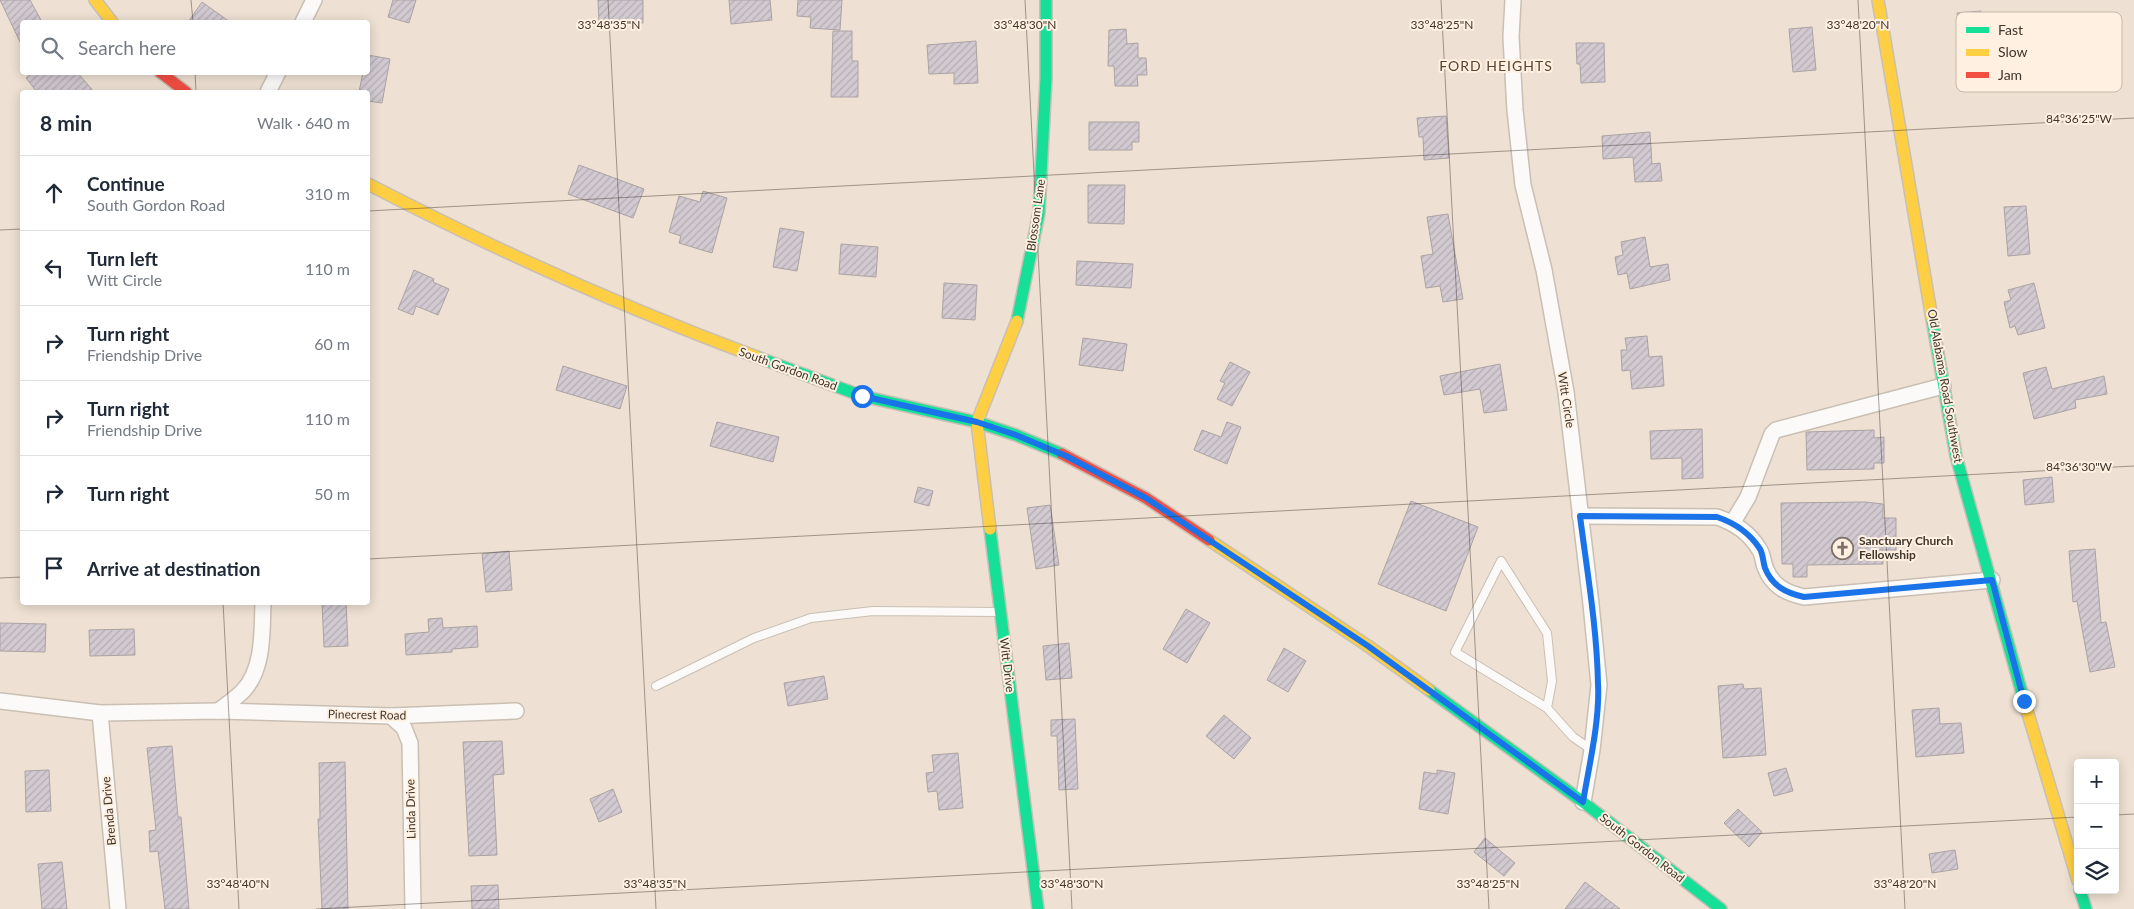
<!DOCTYPE html>
<meta charset="utf-8">
<style>
body{margin:0;font-family:Lato,sans-serif;background:#f6f6f7;color:#1f2937}
.controls{position:absolute;right:15px;bottom:15px;display:grid;overflow:hidden;border-radius:5px;box-shadow:0 2px 12px #0003}
.controls button{width:45px;height:45px;display:grid;place-items:center;padding:0;border:0;border-bottom:1px solid #e0e1e3;background:#fff;color:#1f2937;font:25px sans-serif}
.stop{position:absolute;width:15px;height:15px;margin:-11px;border:4px solid #1a73e8;border-radius:50%;background:#fff}
.stop.end{background:#1a73e8;border-color:#fff;box-shadow:0 1px 5px #0008}
.list{margin:0;padding:0;list-style:none}
h2{display:flex;justify-content:space-between;align-items:center;height:65px;margin:0;padding:0 20px;font-size:21px}
h2 small{font-size:16px;font-weight:400;color:#747a83}
.list li{display:grid;grid-template-columns:32px 1fr auto;gap:15px;align-items:center;box-sizing:border-box;height:75px;padding:0 20px;border-top:1px solid #e0e1e3}
.list b{display:block;font-size:19px;white-space:nowrap}
.list p{margin:0;font-size:16px;white-space:nowrap;color:#747a83}
.list em{font-size:16px;font-style:normal;color:#747a83}
.icon{flex:none;width:28px;height:28px;fill:none;stroke:currentColor;stroke-width:2;stroke-linecap:round;stroke-linejoin:round}
.map{position:relative;flex:none;width:2134px;height:909px;overflow:hidden}
.search{position:absolute;background:#fff;box-shadow:0 2px 12px #0003;left:20px;top:20px;width:350px;height:55px;display:flex;align-items:center;gap:12px;box-sizing:border-box;padding:0 18px;border-radius:5px;color:#747a83;font-size:19px}
.panel{position:absolute;background:#fff;box-shadow:0 2px 12px #0003;left:20px;top:90px;width:350px;height:515px;border-radius:5px}
.map>svg:first-child{display:block}
.building{fill:url(#building-hatch);stroke:#aba3a3}
.lines{fill:none;stroke-linecap:round;stroke-linejoin:round}
.lane-casing{stroke:#c9bfb3;stroke-width:10}
.street-casing{stroke:#c9bfb3;stroke-width:18}
.fast-casing{stroke:#c9bfb3;stroke-width:14}
.slow-casing{stroke:#c9bfb3;stroke-width:14}
.jam-casing{stroke:#c9bfb3;stroke-width:14}
.lane{stroke:#fcfaf8;stroke-width:8}
.street{stroke:#fcfaf8;stroke-width:15}
.fast{stroke:#16e098;stroke-width:11}
.slow{stroke:#ffcf43;stroke-width:11}
.jam{stroke:#f24e42;stroke-width:11}
.route{stroke:#1a73e8;stroke-width:6}
.ticks{fill:none;stroke:#3f362c;stroke-width:1;stroke-opacity:0.45}
.labels{text-anchor:middle;stroke-width:4;stroke-linejoin:round;paint-order:stroke}
.street-label{font-size:12px;fill:#3f362c;stroke:#fff0e1}
.poi-label{font-size:12px;font-weight:bold;fill:#3f362c;stroke:#fff0e1;text-anchor:start}
.neighbourhood-label{font-size:14px;letter-spacing:1px;fill:#58442f;stroke:#fff0e1}
.key{fill:#fff0e1;stroke:#c5b8ab;stroke-width:1}
.key-label{font-size:14px;fill:#3f362c}
.ticks-label{font-size:12px;text-anchor:middle;fill:#3f362c;stroke:#fff0e1;stroke-width:4;stroke-linejoin:round;paint-order:stroke}
</style>
<div class="map">
<svg width="2134" height="909" viewBox="0 0 2134 909">
<defs>
<pattern id="building-hatch" width="6" height="6" patternUnits="userSpaceOnUse" patternTransform="scale(1.25)"><rect width="6" height="6" fill="#d2c9d1"/><path d="M-1 1l2-2M0 6l6-6M5 7l2-2" fill="none" stroke="#b5adb4"/></pattern>
</defs>
<rect width="100%" height="100%" fill="#eee1d3"/>
<g class="building">
<polygon points="0,0 30,0 42,22 22,22 22,46"/>
<polygon points="393,0 416,0 409,23 388,17"/>
<polygon points="598,0 643,0 643,23 599,23"/>
<polygon points="729,0 770,0 772,20 731,24"/>
<polygon points="798,0 842,0 840,30 810,28 811,17 797,16"/>
<polygon points="202,2 230,22 188,22"/>
<polygon points="1981,11 1985,59 1961,61 1957,13"/>
<polygon points="1812,27 1816,70 1793,72 1789,29"/>
<polygon points="1126,29 1127,44 1138,43 1138,58 1146,58 1147,75 1137,75 1138,86 1115,86 1114,66 1108,66 1109,30"/>
<polygon points="833,31 852,31 852,61 858,61 858,97 831,97"/>
<polygon points="976,41 978,83 954,84 954,73 929,74 927,45"/>
<polygon points="1576,43 1604,43 1605,82 1581,83 1580,64 1577,64"/>
<polygon points="368,55 390,59 382,103 368,101 368,92 359,92 363,72 368,72"/>
<polygon points="33,72 77,72 94,92 37,92 26,78"/>
<polygon points="1446,116 1449,158 1424,160 1423,137 1419,137 1417,118"/>
<polygon points="1089,122 1139,122 1139,142 1132,142 1132,150 1089,150"/>
<polygon points="1650,132 1652,164 1660,163 1662,181 1635,182 1633,157 1603,159 1602,136"/>
<polygon points="579,165 644,189 633,218 568,194"/>
<polygon points="1088,185 1125,185 1124,224 1088,223"/>
<polygon points="703,191 727,198 712,253 679,243 681,236 669,232 679,196 700,202"/>
<polygon points="2026,206 2030,254 2008,256 2004,207"/>
<polygon points="1448,214 1463,299 1443,302 1440,286 1426,288 1421,256 1433,254 1427,217"/>
<polygon points="780,228 804,232 797,271 773,267"/>
<polygon points="1645,237 1650,267 1668,264 1670,280 1630,289 1627,273 1618,275 1615,257 1623,255 1621,242"/>
<polygon points="841,244 878,247 876,277 839,274"/>
<polygon points="1077,261 1133,264 1131,288 1076,285"/>
<polygon points="414,270 434,279 433,282 449,289 438,315 416,306 413,315 398,309"/>
<polygon points="944,283 977,285 975,320 942,318"/>
<polygon points="2034,283 2045,328 2018,335 2015,326 2010,328 2004,302 2011,300 2008,290"/>
<polygon points="1647,336 1649,357 1662,356 1664,386 1632,389 1630,370 1622,371 1621,350 1627,350 1625,338"/>
<polygon points="1083,338 1127,344 1123,371 1079,365"/>
<polygon points="1230,362 1250,372 1232,406 1217,399 1225,383 1220,381"/>
<polygon points="1500,364 1507,410 1484,413 1480,389 1444,395 1440,376"/>
<polygon points="563,366 627,386 620,409 556,390"/>
<polygon points="2046,367 2052,389 2104,376 2107,394 2075,400 2076,408 2034,419 2023,373"/>
<polygon points="717,422 779,437 773,462 710,446"/>
<polygon points="1227,422 1241,427 1227,464 1194,450 1202,430 1221,437"/>
<polygon points="1702,429 1703,478 1682,479 1682,458 1651,459 1650,431"/>
<polygon points="1874,430 1874,438 1884,437 1884,463 1874,463 1874,469 1807,470 1806,432"/>
<polygon points="2052,477 2054,502 2025,505 2023,480"/>
<polygon points="918,487 933,491 929,506 914,502"/>
<polygon points="1411,501 1478,527 1446,611 1378,584"/>
<polygon points="1865,502 1883,504 1883,518 1896,518 1896,550 1882,550 1883,564 1807,565 1807,577 1793,577 1793,564 1782,564 1781,503"/>
<polygon points="1050,505 1059,565 1036,569 1027,508"/>
<polygon points="2095,549 2101,623 2106,622 2115,667 2090,672 2077,601 2073,602 2069,551"/>
<polygon points="509,551 512,590 486,592 482,554"/>
<polygon points="322,602 346,602 348,646 324,647"/>
<polygon points="1186,609 1210,623 1187,663 1163,649"/>
<polygon points="442,618 443,628 477,626 478,647 452,649 452,652 406,655 405,634 429,632 428,619"/>
<polygon points="0,623 46,624 45,652 0,651"/>
<polygon points="134,629 135,655 90,656 89,630"/>
<polygon points="1069,643 1072,678 1046,680 1043,646"/>
<polygon points="1284,648 1306,661 1288,692 1267,680"/>
<polygon points="824,676 828,699 788,706 784,683"/>
<polygon points="1743,684 1744,689 1761,688 1766,755 1723,758 1718,686"/>
<polygon points="1939,708 1940,724 1961,723 1964,753 1916,757 1912,710"/>
<polygon points="1224,715 1251,738 1234,759 1206,736"/>
<polygon points="1075,719 1078,789 1059,790 1057,736 1051,736 1051,720"/>
<polygon points="502,741 504,774 493,775 497,855 469,856 463,742"/>
<polygon points="172,746 178,817 181,817 189,909 165,909 158,851 150,852 149,831 156,830 147,748"/>
<polygon points="958,753 963,808 939,810 937,791 928,792 926,773 934,772 932,755"/>
<polygon points="345,762 348,909 322,909 318,819 320,819 319,763"/>
<polygon points="1786,768 1793,791 1774,796 1768,773"/>
<polygon points="49,770 51,811 26,812 25,771"/>
<polygon points="1437,770 1455,773 1448,814 1419,809 1424,772 1437,774"/>
<polygon points="613,789 622,812 599,822 590,799"/>
<polygon points="1738,809 1762,832 1749,847 1724,823"/>
<polygon points="1485,838 1515,863 1504,876 1474,852"/>
<polygon points="1955,850 1958,869 1932,873 1929,854"/>
<polygon points="62,862 67,909 42,909 38,864"/>
<polygon points="1585,882 1620,909 1565,909"/>
<polygon points="498,885 499,909 472,909 471,886"/>
</g>
<g class="lines">
<defs>
<g id="lane">
<polyline points="656,686 754,638 811,618 873,611 1000,612"/>
<polyline points="1547,708 1552,681 1547,633 1501,561 1455,652 1547,708 1573,737 1592,750"/>
</g>
<g id="street">
<polyline points="1513,0 1511,37 1515,110 1523,185 1544,270 1566,392 1591,604 1599,685 1592,750 1583,802"/>
<polyline points="303,22 314,0"/>
<polyline points="268,92 278,72"/>
<path d="M 1580,516 L 1717,517 C 1735,523 1749,532 1759,549 C 1763,554 1763,562 1765,567 C 1772,586 1786,593 1804,597 L 1992,580"/>
<polyline points="1733,522 1748,497 1772,434 1776,430 1943,386"/>
<polyline points="0,701 100,713 218,711 391,716 516,711"/>
<path d="M 218,711 C 226,705 235,699 243,691 C 264,669 262,631 263,602"/>
<polyline points="100,713 118,909"/>
<polyline points="391,716 404,728 410,743 413,909"/>
</g>
<g id="fast">
<polyline points="1932,319 1956,456 2023,697"/>
<polyline points="1017,321 1039,213 1046,78 1046,0"/>
<polyline points="757,357 862,396 977,422 1016,435 1062,454"/>
<polyline points="990,529 1038,909"/>
<polyline points="1429,690 1583,802 1721,909"/>
<polyline points="2080,890 2086,909"/>
</g>
<g id="slow">
<polyline points="95,0 112,22"/>
<polyline points="1878,0 1932,319"/>
<path d="M 368,184 C 494,249 624,308 757,357"/>
<polyline points="990,529 977,422 1017,321"/>
<polyline points="1209,540 1368,646 1429,690"/>
<polyline points="2023,697 2078,881"/>
</g>
<g id="jam">
<polyline points="160,72 186,92"/>
<polyline points="1062,454 1146,498 1209,540"/>
</g>
</defs>
<use href="#lane" class="lane-casing"/>
<use href="#street" class="street-casing"/>
<use href="#fast" class="fast-casing"/>
<use href="#slow" class="slow-casing"/>
<use href="#jam" class="jam-casing"/>
<use href="#lane" class="lane"/>
<use href="#street" class="street"/>
<use href="#fast" class="fast"/>
<use href="#slow" class="slow"/>
<use href="#jam" class="jam"/>
</g>
<g class="lines">
<path class="route" d="M 862,396 L 977,422 L 1016,435 L 1066,456 L 1146,498 L 1368,646 L 1583,802 C 1589,766 1600,720 1598,684 C 1597,628 1587,571 1580,516 L 1717,517 C 1735,523 1749,532 1760,549 C 1763,554 1763,562 1765,568 C 1772,586 1786,593 1804,597 L 1992,580 L 2024,701"/>
</g>
<path class="ticks" d="M 191,0 L 193,22M 608,0 L 656,909M 1025,0 L 1072,909M 1441,0 L 1489,909M 1858,0 L 1905,909M 195,72 L 196,92M 368,211 L 2134,118M 0,230 L 22,229M 368,559 L 2134,466M 0,578 L 22,577M 223,602 L 239,909M 2115,815 L 2134,814M 316,909 L 2078,817"/>
<defs>
<symbol id="church-ring" viewBox="-11 -11 22 22"><circle r="9.5" fill="#fff0e1" stroke="#7c7266" stroke-width="1.5"/><path d="M-1.2-6h2.4v3.5h3.3v2.4h-3.3V6h-2.4V-.1h-3.3v-2.4h3.3Z" fill="#7c7266"/></symbol>
</defs>
<g fill-rule="evenodd">
<use href="#church-ring" x="1830" y="536" width="25" height="25"/>
</g>
<g class="labels">
<g class="street-label">
<text transform="translate(1036 215) rotate(-82)" y="4">Blossom Lane</text>
<text transform="translate(788 369) rotate(20)" y="4">South Gordon Road</text>
<text transform="translate(1945 386) rotate(80)" y="4">Old Alabama Road Southwest</text>
<text transform="translate(1566 400) rotate(81)" y="4">Witt Circle</text>
<text transform="translate(1007 665) rotate(83)" y="4">Witt Drive</text>
<text transform="translate(367 715) rotate(1)" y="4">Pinecrest Road</text>
<text transform="translate(411 809) rotate(-91)" y="4">Linda Drive</text>
<text transform="translate(109 811) rotate(-95)" y="4">Brenda Drive</text>
<text transform="translate(1642 848) rotate(38)" y="4">South Gordon Road</text>
</g>
<g class="poi-label">
<text x="1859" y="545">Sanctuary Church<tspan x="1859" dy="14">Fellowship</tspan></text>
</g>
<g class="neighbourhood-label">
<text x="1496" y="71">FORD HEIGHTS</text>
</g>
</g>
<rect x="1956" y="12" width="166" height="80" rx="8" class="key"/>
<rect x="1966" y="27" width="23" height="6" fill="#16e098"/>
<rect x="1966" y="49" width="23" height="7" fill="#ffcf43"/>
<rect x="1966" y="72" width="23" height="6" fill="#f24e42"/>
<g class="key-label">
<text x="1998" y="35">Fast</text>
<text x="1998" y="57">Slow</text>
<text x="1998" y="80">Jam</text>
</g>
<g class="ticks-label">
<text x="609" y="29">33°48'35"N</text>
<text x="1025" y="29">33°48'30"N</text>
<text x="1442" y="29">33°48'25"N</text>
<text x="1858" y="29">33°48'20"N</text>
<text x="2079" y="123">84°36'25"W</text>
<text x="2079" y="471">84°36'30"W</text>
<text x="238" y="888">33°48'40"N</text>
<text x="655" y="888">33°48'35"N</text>
<text x="1072" y="888">33°48'30"N</text>
<text x="1488" y="888">33°48'25"N</text>
<text x="1905" y="888">33°48'20"N</text>
</g>
</svg>
<div class="controls">
<button>+</button>
<button>−</button>
<button><svg class="icon" aria-label="layers" viewBox="0 0 24 24"><path d="M12 4l9 5-9 5-9-5zM3 14l9 5 9-5"/></svg></button>
</div>
<div class="stop" style="left:862px;top:396px"></div>
<div class="stop end" style="left:2024px;top:701px"></div>
<div class="search"><svg class="icon" aria-label="search" viewBox="0 0 24 24"><circle cx="10" cy="10" r="6"/><path d="M15 15l6 6"/></svg>Search here</div>
<section class="panel">
<h2>8 min<small>Walk · 640 m</small></h2>
<ul class="list">
<li><svg class="icon" aria-label="ahead" viewBox="0 0 24 24"><path d="M12 20V5M6 11l6-6 6 6"/></svg><div><b>Continue</b><p>South Gordon Road</p></div><em>310 m</em></li>
<li><svg class="icon" aria-label="left" viewBox="0 0 24 24"><path d="M17 20v-9H6M10 6l-5 5 5 5"/></svg><div><b>Turn left</b><p>Witt Circle</p></div><em>110 m</em></li>
<li><svg class="icon" aria-label="right" viewBox="0 0 24 24"><path d="M7 20v-9h11M14 6l5 5-5 5"/></svg><div><b>Turn right</b><p>Friendship Drive</p></div><em>60 m</em></li>
<li><svg class="icon" aria-label="right" viewBox="0 0 24 24"><path d="M7 20v-9h11M14 6l5 5-5 5"/></svg><div><b>Turn right</b><p>Friendship Drive</p></div><em>110 m</em></li>
<li><svg class="icon" aria-label="right" viewBox="0 0 24 24"><path d="M7 20v-9h11M14 6l5 5-5 5"/></svg><div><b>Turn right</b></div><em>50 m</em></li>
<li><svg class="icon" aria-label="arrive" viewBox="0 0 24 24"><path d="M6 21V4h12l-3 4 3 4H6"/></svg><div><b>Arrive at destination</b></div></li>
</ul>
</section>
</div>
